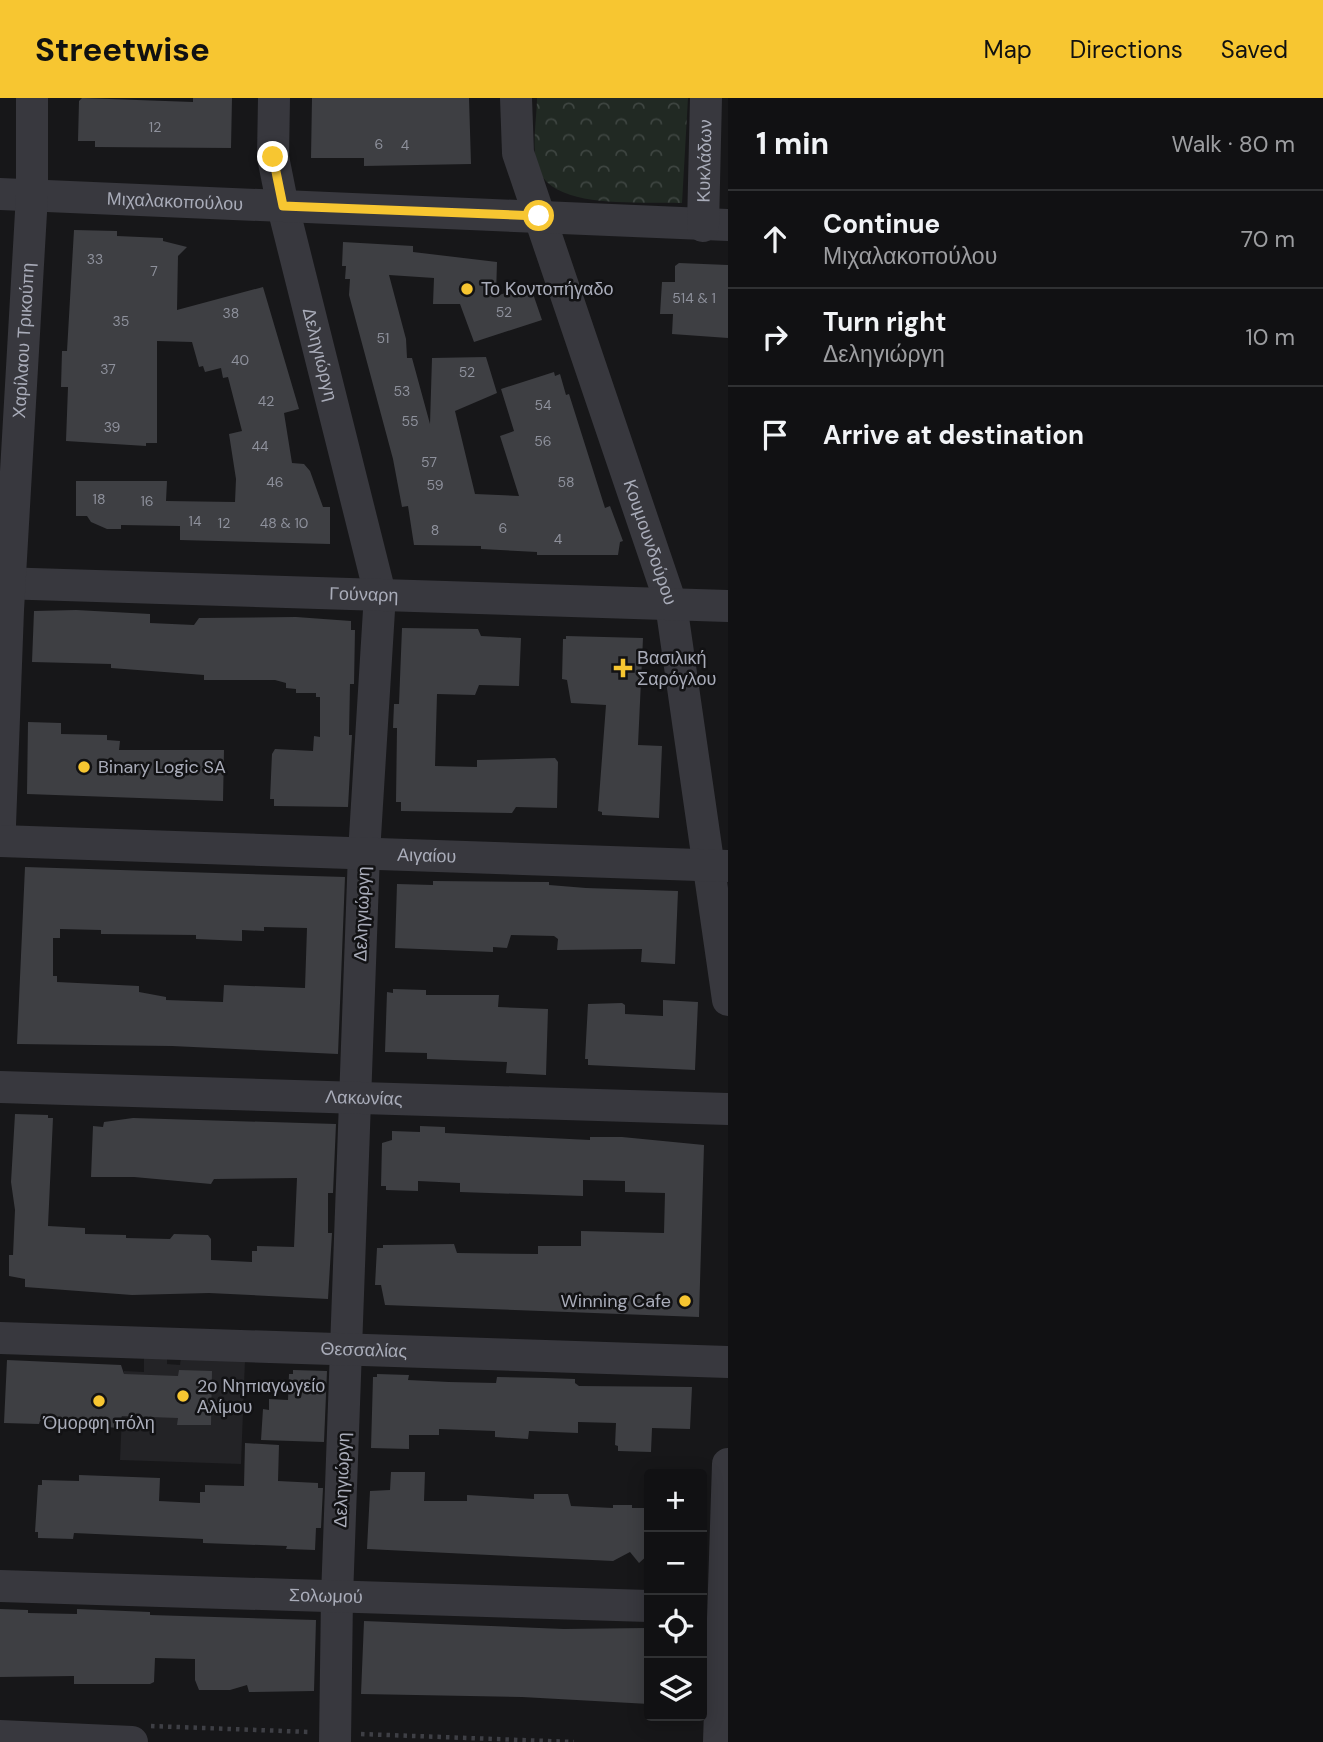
<!DOCTYPE html>
<meta charset="utf-8">
<style>
body{margin:0;font-family:"DM Sans",sans-serif;background:#1e1f21;color:#f1f3f6}
.controls{position:absolute;right:21px;bottom:21px;display:grid;overflow:hidden;border-radius:7px;box-shadow:0 4px 18px #0003}
.controls button{width:63px;height:63px;display:grid;place-items:center;padding:0;border:0;border-bottom:2px solid #303133;background:#111113;color:#f1f3f6;font:35px sans-serif}
.stop{position:absolute;width:21px;height:21px;margin:-16px;border:5px solid #f7c631;border-radius:50%;background:#fff}
.stop.end{background:#f7c631;border-color:#fff;box-shadow:0 2px 7px #0008}
.list{margin:0;padding:0;list-style:none}
h2{display:flex;justify-content:space-between;align-items:center;height:91px;margin:0;padding:0 28px;font-size:30px}
h2 small{font-size:23px;font-weight:400;color:#9c9da0}
.list li{display:grid;grid-template-columns:46px 1fr auto;gap:21px;align-items:center;box-sizing:border-box;height:98px;padding:0 28px;border-top:2px solid #303133}
.list b{display:block;font-size:26px;white-space:nowrap}
.list p{margin:0;font-size:23px;white-space:nowrap;color:#9c9da0}
.list em{font-size:23px;font-style:normal;color:#9c9da0}
.icon{flex:none;width:38px;height:38px;fill:none;stroke:currentColor;stroke-width:2;stroke-linecap:round;stroke-linejoin:round}
.map{position:relative;flex:none;width:728px;height:1644px;overflow:hidden}
header{display:flex;align-items:center;gap:42px;box-sizing:border-box;height:98px;padding:0 35px;background:#f7c631;color:#111}
header strong{font-size:33px}
nav{display:flex;gap:38px;margin-inline-start:auto;font-size:24px}
main{display:flex}
aside{flex:1;background:#111113}
.map>svg:first-child{display:block}
.built{fill:#232326}
.park{fill:url(#park-crowns)}
.building{fill:#3e3f43;fill-rule:evenodd}
.lines{fill:none;stroke-linecap:round;stroke-linejoin:round}
.path{stroke:#3e3f45;stroke-width:4.5;stroke-dasharray:3.5 5;stroke-linecap:butt}
.minor{stroke:#38383e;stroke-width:32}
.route{stroke:#f7c631;stroke-width:9}
.poi-dot{fill:#f7c631;stroke:#121214;stroke-width:2.5}
.labels{text-anchor:middle;stroke-width:5;stroke-linejoin:round;paint-order:stroke}
.number-label{font-size:14px;fill:#8e919c}
.street-label{font-size:18px;fill:#a9acb9;stroke:#121214}
.poi-label{font-size:18px;fill:#a9acb9;stroke:#121214;text-anchor:start}
</style>
<header>
<strong>Streetwise</strong>
<nav><a>Map</a><a>Directions</a><a>Saved</a></nav>
</header>
<main>
<div class="map">
<svg width="728" height="1644" viewBox="0 0 728 1644">
<defs>
<pattern id="park-crowns" width="20" height="18" patternUnits="userSpaceOnUse" patternTransform="scale(1.75)"><rect width="20" height="18" fill="#212923"/><path d="M2 6a3 3 0 1 1 6 0M12 15a3 3 0 1 1 6 0" fill="none" stroke="#3e4541"/></pattern>
</defs>
<rect width="100%" height="100%" fill="#171719"/>
<polygon class="built" points="144,1258 167,1259 167,1266 180,1267 181,1259 245,1262 241,1366 120,1362 124,1273 144,1274"/>
<path class="park" d="M 537,0 L 688,0 L 682,105 C 645,103 559,112 540,75 C 530,56 537,21 537,0 Z"/>
<g class="building">
<polygon points="82,0 193,4 193,0 232,0 231,50 95,49 95,43 78,43 79,3"/>
<polygon points="312,0 469,0 471,66 364,68 364,60 311,60"/>
<polygon points="74,132 117,133 117,138 163,140 163,143 187,149 178,158 177,212 263,189 299,311 284,315 292,365 304,366 310,373 323,409 330,409 330,446 180,442 180,428 121,427 121,431 107,431 91,424 87,418 76,418 76,383 167,383 166,403 235,404 236,381 229,336 242,333 228,279 223,280 221,270 205,274 203,268 199,269 192,244 157,243 157,345 146,345 146,348 66,343 68,289 61,289 62,253 67,253"/>
<polygon points="343,144 413,148 413,154 497,164 496,198 530,187 542,222 474,244 460,206 433,206 434,180 389,177 406,241 407,260 412,260 430,326 432,260 486,259 497,295 455,313 475,396 519,398 500,338 514,333 501,291 554,274 555,278 560,276 566,297 569,296 605,410 610,408 623,443 620,444 618,457 537,457 537,454 481,451 481,448 414,447 408,408 402,409 393,361 349,197 350,181 345,181 346,168 342,168"/>
<polygon points="679,165 728,167 728,240 672,236 673,216 660,216 662,184 675,184 675,168"/>
<polygon points="76,512 150,516 150,525 194,527 199,520 296,519 351,523 351,532 355,532 354,586 350,586 349,637 352,637 348,709 274,708 274,701 270,701 272,656 275,651 313,653 314,638 320,639 320,599 316,599 316,595 296,595 296,591 286,590 286,585 275,582 204,582 204,577 111,570 111,566 32,564 34,513"/>
<polygon points="402,530 478,531 481,538 521,540 519,588 479,587 475,597 437,596 435,668 477,669 477,662 555,660 558,664 557,710 516,709 512,715 401,713 401,704 396,704 397,630 393,630 394,606 399,606"/>
<polygon points="566,538 643,540 638,647 662,648 659,720 602,717 602,714 598,713 606,607 571,605 567,582 562,581 563,541 566,541"/>
<polygon points="28,624 61,625 61,636 107,637 107,642 120,643 119,652 224,652 223,703 27,696"/>
<path d="M 25,769 L 345,779 L 338,956 L 172,948 L 17,946 ZM 264,829 L 307,830 L 305,890 L 224,887 L 223,904 L 166,902 L 166,899 L 139,894 L 139,888 L 57,884 L 57,878 L 53,878 L 53,840 L 60,840 L 60,831 L 101,832 L 101,836 L 196,837 L 196,841 L 242,843 L 242,832 L 264,833 Z"/>
<polygon points="433,783 549,784 549,787 586,790 678,793 675,866 641,864 642,851 557,852 558,841 554,838 511,837 507,850 493,849 493,854 395,850 397,786 433,787"/>
<polygon points="393,891 426,892 426,897 499,897 498,909 548,911 546,977 506,975 507,964 427,961 427,955 385,954 387,894 393,895"/>
<polygon points="663,902 698,904 695,972 588,967 588,961 585,961 588,906 622,905 625,907 625,916 663,918"/>
<polygon points="15,1016 48,1017 48,1020 53,1020 48,1128 85,1130 85,1136 126,1137 126,1140 170,1141 174,1136 208,1137 211,1141 211,1162 252,1164 252,1153 257,1153 257,1148 294,1149 297,1080 214,1081 211,1086 134,1079 91,1079 93,1028 103,1029 104,1024 133,1020 336,1026 333,1095 328,1095 328,1135 332,1135 328,1201 209,1195 132,1197 25,1189 25,1181 9,1178 9,1157 13,1157 15,1112 11,1084"/>
<polygon points="420,1028 445,1029 445,1035 590,1042 590,1039 622,1039 704,1047 699,1219 385,1207 381,1187 375,1187 377,1150 383,1150 383,1147 454,1146 457,1155 538,1156 538,1148 581,1148 581,1133 664,1135 665,1095 625,1094 625,1083 583,1082 583,1098 460,1094 460,1085 418,1083 418,1093 386,1092 386,1088 381,1088 382,1045 392,1042 392,1033 420,1034"/>
<polygon points="7,1262 121,1267 124,1276 178,1278 179,1272 212,1273 211,1327 177,1327 178,1320 122,1318 118,1330 40,1323 39,1326 4,1325"/>
<polygon points="293,1272 327,1273 324,1344 261,1342 263,1311 269,1312 269,1301 288,1302 289,1276 293,1276"/>
<polygon points="377,1276 409,1277 408,1282 449,1284 496,1285 497,1279 546,1280 575,1281 575,1285 579,1288 692,1289 690,1331 652,1330 651,1354 618,1353 618,1348 615,1347 616,1325 578,1324 578,1335 529,1333 528,1341 495,1339 495,1333 439,1331 439,1337 409,1337 409,1351 371,1350 373,1279 377,1279"/>
<polygon points="245,1345 279,1347 278,1383 318,1385 318,1390 323,1390 321,1430 316,1430 315,1452 286,1451 287,1448 203,1445 203,1441 74,1435 73,1441 38,1440 38,1434 35,1434 38,1387 42,1387 42,1382 79,1383 79,1377 160,1380 159,1403 200,1405 200,1394 205,1394 205,1387 244,1388"/>
<polygon points="391,1374 425,1374 424,1403 467,1403 467,1397 534,1401 534,1396 568,1396 571,1408 613,1410 613,1407 632,1407 632,1410 649,1410 649,1456 639,1465 630,1454 613,1463 367,1451 370,1393 390,1392"/>
<polygon points="0,1511 28,1512 28,1515 77,1516 77,1511 150,1514 150,1517 316,1522 314,1593 249,1594 247,1587 230,1592 199,1592 195,1582 195,1561 155,1560 154,1584 150,1586 74,1586 74,1578 0,1579"/>
<polygon points="364,1523 564,1531 646,1530 646,1535 649,1535 649,1606 522,1599 361,1596"/>
</g>
<g class="lines">
<g class="path">
<polyline points="151,1628 310,1634"/>
<polyline points="361,1636 574,1644"/>
</g>
<g class="minor">
<path id="s1" d="M 274,0 L 273,59 L 283,109 L 380,496 L 364,755 L 337,1499 L 335,1644"/>
<path id="s2" d="M 516,0 L 518,55 L 671,506 L 728,902"/>
<path id="s3" d="M 0,96 L 728,127"/>
<path id="s4" d="M 703,128 L 706,0"/>
<path id="s5" d="M 0,485 L 728,508"/>
<path id="s6" d="M 0,727 L 8,512 L 32,97 L 32,0"/>
<path id="s7" d="M 0,743 L 728,768"/>
<path id="s8" d="M 0,989 L 728,1011"/>
<path id="s9" d="M 0,1240 L 728,1264"/>
<path id="s10" d="M 0,1488 L 649,1508"/>
<polyline points="0,1638 132,1644"/>
<polyline points="719,1644 728,1366"/>
</g>
</g>
<g class="lines">
<polyline class="route" points="273,59 283,108 539,118"/>
</g>
<g class="poi-dot">
<circle cx="467" cy="191" r="7"/>
<path d="M619.5 559.5h7v7h7v7h-7v7h-7v-7h-7v-7h7z"/>
<circle cx="84" cy="669" r="7"/>
<circle cx="685" cy="1203" r="7"/>
<circle cx="183" cy="1298" r="7"/>
<circle cx="99" cy="1303" r="7"/>
</g>
<g class="labels">
<g class="number-label">
<text x="155" y="34">12</text>
<text x="379" y="51">6</text>
<text x="405" y="52">4</text>
<text x="95" y="166">33</text>
<text x="154" y="178">7</text>
<text x="694" y="205">514 &amp; 1</text>
<text x="504" y="219">52</text>
<text x="231" y="220">38</text>
<text x="121" y="228">35</text>
<text x="383" y="245">51</text>
<text x="240" y="267">40</text>
<text x="108" y="276">37</text>
<text x="467" y="279">52</text>
<text x="402" y="298">53</text>
<text x="266" y="308">42</text>
<text x="543" y="312">54</text>
<text x="410" y="328">55</text>
<text x="112" y="334">39</text>
<text x="543" y="348">56</text>
<text x="260" y="353">44</text>
<text x="429" y="369">57</text>
<text x="275" y="389">46</text>
<text x="566" y="389">58</text>
<text x="435" y="392">59</text>
<text x="99" y="406">18</text>
<text x="147" y="408">16</text>
<text x="195" y="428">14</text>
<text x="224" y="430">12</text>
<text x="284" y="430">48 &amp; 10</text>
<text x="503" y="435">6</text>
<text x="435" y="437">8</text>
<text x="558" y="446">4</text>
</g>
<g class="street-label">
<text dy="6" stroke="none"><textPath href="#s4" startOffset="65">Κυκλάδων</textPath></text>
<text dy="6" stroke="none"><textPath href="#s3" startOffset="175">Μιχαλακοπούλου</textPath></text>
<text dy="6" stroke="none"><textPath href="#s6" startOffset="485">Χαρίλαου Τρικούπη</textPath></text>
<text dy="6" stroke="none"><textPath href="#s1" startOffset="262">Δεληγιώργη</textPath></text>
<text dy="6" stroke="none"><textPath href="#s2" startOffset="466">Κουμουνδούρου</textPath></text>
<text dy="6" stroke="none"><textPath href="#s5" startOffset="364">Γούναρη</textPath></text>
<text dy="6" stroke="none"><textPath href="#s7" startOffset="427">Αιγαίου</textPath></text>
<text transform="translate(362 816) rotate(-88)" y="6">Δεληγιώργη</text>
<text dy="6" stroke="none"><textPath href="#s8" startOffset="364">Λακωνίας</textPath></text>
<text dy="6" stroke="none"><textPath href="#s9" startOffset="364">Θεσσαλίας</textPath></text>
<text transform="translate(342 1382) rotate(-88)" y="6">Δεληγιώργη</text>
<text dy="6" stroke="none"><textPath href="#s10" startOffset="326">Σολωμού</textPath></text>
</g>
<g class="poi-label">
<text x="481" y="197">Το Κοντοπήγαδο</text>
<text x="637" y="566">Βασιλική<tspan x="637" dy="21">Σαρόγλου</tspan></text>
<text x="98" y="675">Binary Logic SA</text>
<text x="671" y="1209" text-anchor="end">Winning Cafe</text>
<text x="197" y="1294">2ο Νηπιαγωγείο<tspan x="197" dy="21">Αλίμου</tspan></text>
<text x="99" y="1331" text-anchor="middle">Όμορφη πόλη</text>
</g>
</g>
</svg>
<div class="controls">
<button>+</button>
<button>−</button>
<button><svg class="icon" aria-label="locate" viewBox="0 0 24 24"><circle cx="12" cy="12" r="6"/><path d="M12 2v4M12 18v4M2 12h4M18 12h4"/></svg></button>
<button><svg class="icon" aria-label="layers" viewBox="0 0 24 24"><path d="M12 4l9 5-9 5-9-5zM3 14l9 5 9-5"/></svg></button>
</div>
<div class="stop" style="left:539px;top:118px"></div>
<div class="stop end" style="left:273px;top:59px"></div>
</div>
<aside>
<h2>1 min<small>Walk · 80 m</small></h2>
<ul class="list">
<li><svg class="icon" aria-label="ahead" viewBox="0 0 24 24"><path d="M12 20V5M6 11l6-6 6 6"/></svg><div><b>Continue</b><p>Μιχαλακοπούλου</p></div><em>70 m</em></li>
<li><svg class="icon" aria-label="right" viewBox="0 0 24 24"><path d="M7 20v-9h11M14 6l5 5-5 5"/></svg><div><b>Turn right</b><p>Δεληγιώργη</p></div><em>10 m</em></li>
<li><svg class="icon" aria-label="arrive" viewBox="0 0 24 24"><path d="M6 21V4h12l-3 4 3 4H6"/></svg><div><b>Arrive at destination</b></div></li>
</ul>
</aside>
</main>
